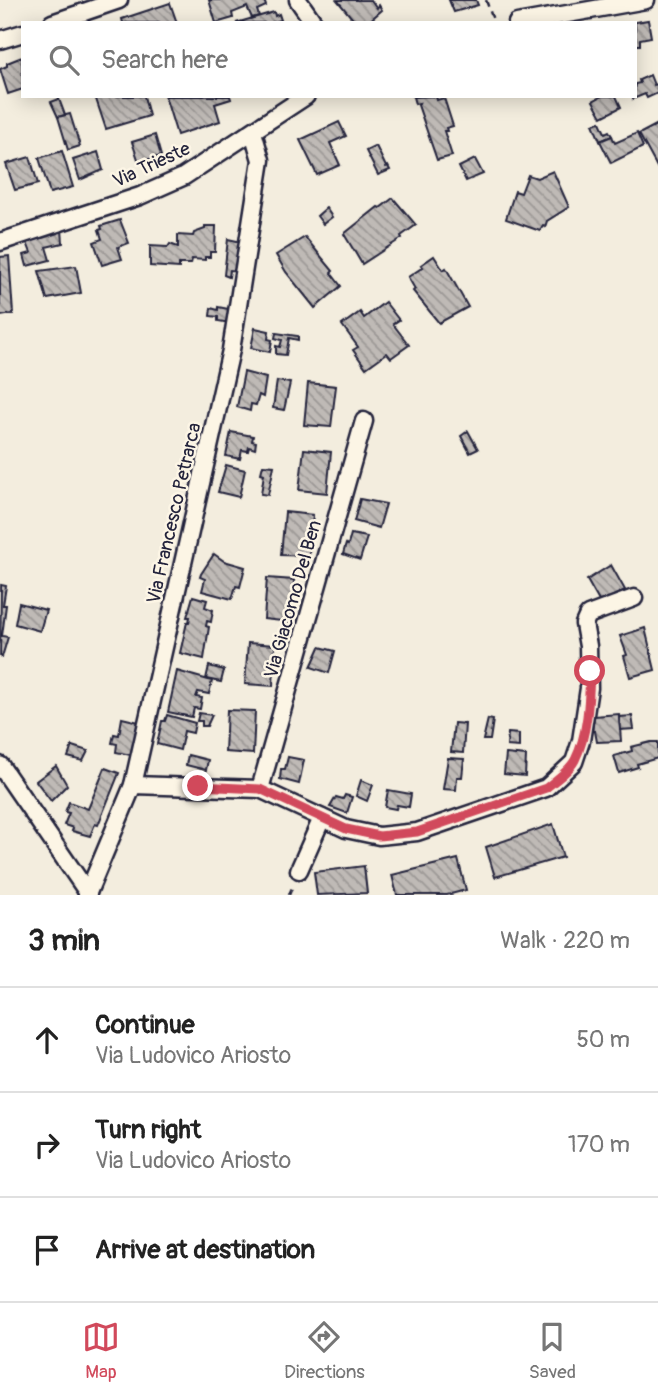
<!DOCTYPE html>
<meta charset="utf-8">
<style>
body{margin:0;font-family:Pangolin,sans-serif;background:#f6f6f6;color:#222}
.stop{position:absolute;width:21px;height:21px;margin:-16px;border:5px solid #d1495b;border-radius:50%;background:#fff}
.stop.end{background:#d1495b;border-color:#fff;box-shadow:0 2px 7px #0008}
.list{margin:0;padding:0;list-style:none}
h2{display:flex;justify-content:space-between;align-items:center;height:91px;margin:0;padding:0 28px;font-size:30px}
h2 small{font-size:23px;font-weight:400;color:#767676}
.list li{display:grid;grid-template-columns:46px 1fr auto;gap:21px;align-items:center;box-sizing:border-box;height:105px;padding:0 28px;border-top:2px solid #e0e0e0}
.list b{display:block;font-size:26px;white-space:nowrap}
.list p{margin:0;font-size:23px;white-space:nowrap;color:#767676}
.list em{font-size:23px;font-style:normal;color:#767676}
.icon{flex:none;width:38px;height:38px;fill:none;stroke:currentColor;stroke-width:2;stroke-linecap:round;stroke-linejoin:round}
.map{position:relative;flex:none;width:658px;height:895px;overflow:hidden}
.search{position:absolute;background:#fff;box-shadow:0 4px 18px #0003;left:21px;right:21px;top:21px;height:77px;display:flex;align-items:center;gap:18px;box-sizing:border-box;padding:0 24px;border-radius:0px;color:#767676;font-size:26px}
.sheet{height:406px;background:#fff}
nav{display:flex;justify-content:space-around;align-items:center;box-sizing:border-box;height:98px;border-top:2px solid #e0e0e0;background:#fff;font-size:19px;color:#767676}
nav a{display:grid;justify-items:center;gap:4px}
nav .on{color:#d1495b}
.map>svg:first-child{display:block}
.building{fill:url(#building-back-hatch);stroke:#22223b;stroke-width:2}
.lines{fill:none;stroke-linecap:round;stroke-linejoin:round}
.minor-casing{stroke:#22223b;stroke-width:21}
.path{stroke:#22223b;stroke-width:2.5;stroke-dasharray:7 5;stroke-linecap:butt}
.minor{stroke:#fcf5e5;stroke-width:16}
.route{stroke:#d1495b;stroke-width:9}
.labels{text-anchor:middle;stroke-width:5;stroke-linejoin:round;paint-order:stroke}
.street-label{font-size:19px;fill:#22223b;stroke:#fcf5e5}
</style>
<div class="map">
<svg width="658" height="895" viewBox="0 0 658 895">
<defs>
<pattern id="building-back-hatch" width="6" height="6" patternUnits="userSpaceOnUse" patternTransform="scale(1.75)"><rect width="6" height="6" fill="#bfbab6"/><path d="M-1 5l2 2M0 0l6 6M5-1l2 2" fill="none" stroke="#9b9795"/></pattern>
</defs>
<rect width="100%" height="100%" fill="#f3edde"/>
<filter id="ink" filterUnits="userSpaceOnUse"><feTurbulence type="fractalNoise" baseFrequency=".0143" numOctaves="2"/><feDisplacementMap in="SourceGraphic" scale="14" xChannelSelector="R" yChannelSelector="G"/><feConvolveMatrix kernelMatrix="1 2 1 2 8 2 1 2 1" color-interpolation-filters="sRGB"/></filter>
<g filter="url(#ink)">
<g class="building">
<polygon points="209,0 264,0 266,6 257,10 259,16 252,18 247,7 232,13 233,18 216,23"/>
<polygon points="337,0 371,0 377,8 379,5 382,10 367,23 356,23"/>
<polygon points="449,0 476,0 478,5 454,12"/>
<polygon points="170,3 177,23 123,23 122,19"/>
<polygon points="274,12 275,16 279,14 281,20 271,23 236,23"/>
<polygon points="648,20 651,37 640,39 640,45 635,45 635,23 630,23"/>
<polygon points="22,57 23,89 8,94 0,69 7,66 7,63"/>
<polygon points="650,75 654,85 657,84 658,93 647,98 645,94 633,99 635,84 640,83 639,80"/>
<polygon points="95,96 144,96 149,116 106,129"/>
<polygon points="165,96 230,96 231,99 215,104 220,121 177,135"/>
<polygon points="436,96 437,100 444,98 453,126 446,128 447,131 444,131 452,156 437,160 418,105 419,103 415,104 413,97"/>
<polygon points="602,96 616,96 621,107 602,117 593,101"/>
<polygon points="59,99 65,115 58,117 51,102"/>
<polygon points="70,114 80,146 68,150 58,117"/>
<polygon points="339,122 346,136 330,143 340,165 317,175 300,140"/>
<polygon points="600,122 605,133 609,131 612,136 600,141 593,124"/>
<polygon points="658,124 658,169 639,134"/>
<polygon points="637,133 643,147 611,163 600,141 612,136 615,143"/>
<polygon points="155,135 161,156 139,162 132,142"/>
<polygon points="376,146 386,167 388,166 390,170 378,175 366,151"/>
<polygon points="62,151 73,187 50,193 39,158"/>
<polygon points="98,152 103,170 80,180 73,160"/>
<polygon points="30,157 38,184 15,190 6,164"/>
<polygon points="475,159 483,174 466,181 459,167"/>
<polygon points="553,171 569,207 547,221 545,227 543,226 540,231 506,219 515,191 521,193 528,175 537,178"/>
<polygon points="393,198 416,225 401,236 402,238 362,264 344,234 378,207 380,208"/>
<polygon points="326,208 332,217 323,224 317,216"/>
<polygon points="120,220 129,243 118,247 122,259 102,265 94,242 102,239 99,230 102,229 101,226"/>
<polygon points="205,226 216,226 215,252 210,252 210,257 205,257 205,260 192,259 191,264 179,264 179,268 150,266 150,246 168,247 170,244 178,247 178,235 193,236 194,233 205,229"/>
<polygon points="62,229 63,243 46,247 50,260 27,266 24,255 31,253 26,240"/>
<polygon points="305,237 333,271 331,273 341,286 315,308 286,272 276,255"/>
<polygon points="228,239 246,243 240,271 230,270 229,277 224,275"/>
<polygon points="9,256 13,314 0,316 0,257"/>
<polygon points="434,256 443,270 446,268 468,307 439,323 413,291 415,289 408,277 423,267 421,265"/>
<polygon points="76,266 81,293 47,299 39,271"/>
<polygon points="385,302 399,320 393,324 409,345 391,358 387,353 366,368 353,350 358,347 342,325 360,312 364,318"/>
<polygon points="218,307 234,310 231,323 218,321 218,317 210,316 211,308 218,310"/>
<polygon points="255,328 269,331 268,339 272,340 270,352 251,348"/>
<polygon points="276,333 298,336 298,340 289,338 286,355 276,354 276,346 280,347 282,340 275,338"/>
<polygon points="244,372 266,378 263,397 259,395 256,405 251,404 250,411 237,407"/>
<polygon points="277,381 290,383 284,410 273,408"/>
<polygon points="308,383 336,386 331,427 304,425"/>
<polygon points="468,431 478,449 470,453 461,436"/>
<polygon points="231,432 253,436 252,441 256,442 255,449 249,447 248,451 242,450 240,459 226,456"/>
<polygon points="304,449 331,452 327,493 299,490"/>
<polygon points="226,465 245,470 239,497 218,492"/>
<polygon points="263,465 274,466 268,495 261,494 264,474 261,473"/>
<polygon points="360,499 386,504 379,528 354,521"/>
<polygon points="285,512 313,515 309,556 281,555"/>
<polygon points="351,534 367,537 360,560 343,554 346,544 348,545"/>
<polygon points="214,554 224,561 245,567 240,587 236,586 232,599 202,591 205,579 200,577 201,574"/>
<polygon points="611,565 625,590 600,603 587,580"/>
<polygon points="267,578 294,580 291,622 264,619"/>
<polygon points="1,585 6,586 3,605 6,605 2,636 8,637 2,657 0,656"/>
<polygon points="193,596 207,600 205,607 213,610 211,622 207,621 206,626 209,627 204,659 180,653 187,622 189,622 190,617 187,617"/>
<polygon points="19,603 46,610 40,631 15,624"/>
<polygon points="645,628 655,670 630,677 624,656 627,655 620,636"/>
<polygon points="248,643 275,645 273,686 245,684"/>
<polygon points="320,647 335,651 329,673 311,667"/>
<polygon points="209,666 224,670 221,682 206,679"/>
<polygon points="177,671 212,681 209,694 198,692 196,697 202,698 200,709 194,708 192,717 168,712"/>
<polygon points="227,710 255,711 253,754 225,752"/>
<polygon points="199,713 212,715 207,726 202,726 202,721 197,721"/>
<polygon points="619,714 621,741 597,742 595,731 592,731 594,716"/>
<polygon points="167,715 195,723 193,733 184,731 180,750 157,744 162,721 165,721"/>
<polygon points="632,716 634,729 620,730 619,717"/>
<polygon points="122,718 139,722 131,755 116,752 117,744 112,743 114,734 119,735"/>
<polygon points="488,719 493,720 490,740 483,740"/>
<polygon points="454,723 465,724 463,753 451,752"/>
<polygon points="508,733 519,734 519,747 507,746"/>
<polygon points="651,742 658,742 658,758 637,764 638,767 619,773 614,756 632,751 631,747"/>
<polygon points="72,746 88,751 83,761 68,757"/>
<polygon points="506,754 526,756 525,776 504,774"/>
<polygon points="188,755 208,760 206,770 186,765"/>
<polygon points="288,757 304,760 299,784 280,779 281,769 285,769"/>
<polygon points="448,758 464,759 462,777 457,777 456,790 443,789"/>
<polygon points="56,766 67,785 51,801 36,781"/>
<polygon points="105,768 119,773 98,825 95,824 90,836 72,831 73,828 64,825 69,813 65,812 69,802 88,809"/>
<polygon points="361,780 373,785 367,801 356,796"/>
<polygon points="388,790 411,794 409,807 397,805 396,809 385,807"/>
<polygon points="345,795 352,797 347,813 330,807 336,797 343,799"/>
<polygon points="553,824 563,857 495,877 486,847"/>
<polygon points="458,859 466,890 447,895 397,895 392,875"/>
<polygon points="364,866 367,893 317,895 314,872"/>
</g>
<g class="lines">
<defs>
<g id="minor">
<polyline points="298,0 314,23"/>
<polyline points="52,23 119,0"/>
<polyline points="517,23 646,0"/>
<polyline points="0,40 23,33"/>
<polyline points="0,242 140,196 183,177 306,96"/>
<polyline points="0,765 88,893"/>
<polyline points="133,785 260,789 346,829 379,836 417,832 546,788 574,762 581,741 589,688 588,646 584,624 588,615 634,598"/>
<polyline points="260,789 364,421"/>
<polyline points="299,870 322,818"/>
<polyline points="87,895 133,785 231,350 261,160 253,132"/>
</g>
</defs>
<use href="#minor" class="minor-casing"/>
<g class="path">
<polyline points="486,0 494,23"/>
<polyline points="289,895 293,885"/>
</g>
<use href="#minor" class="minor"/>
</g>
</g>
<g class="lines" filter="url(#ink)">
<path class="route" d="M 198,786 L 260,789 L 346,829 L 379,836 L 417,832 L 546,788 C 556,780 569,771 575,760 C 588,734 589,700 590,671"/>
</g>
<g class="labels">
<g class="street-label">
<text transform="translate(151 164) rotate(-25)" y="7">Via Trieste</text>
<text transform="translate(173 513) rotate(-77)" y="7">Via Francesco Petrarca</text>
<text transform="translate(292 599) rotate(-74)" y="7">Via Giacomo Del Ben</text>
</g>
</g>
</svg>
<div class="stop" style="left:590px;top:671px"></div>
<div class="stop end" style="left:198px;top:786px"></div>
<div class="search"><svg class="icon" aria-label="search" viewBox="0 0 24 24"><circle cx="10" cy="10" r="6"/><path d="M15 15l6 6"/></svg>Search here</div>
</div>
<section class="sheet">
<h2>3 min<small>Walk · 220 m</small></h2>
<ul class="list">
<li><svg class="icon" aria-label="ahead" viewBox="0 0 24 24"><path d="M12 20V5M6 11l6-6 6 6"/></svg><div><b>Continue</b><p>Via Ludovico Ariosto</p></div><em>50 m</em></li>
<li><svg class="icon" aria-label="right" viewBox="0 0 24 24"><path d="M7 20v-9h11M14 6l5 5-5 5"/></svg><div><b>Turn right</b><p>Via Ludovico Ariosto</p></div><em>170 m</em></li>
<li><svg class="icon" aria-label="arrive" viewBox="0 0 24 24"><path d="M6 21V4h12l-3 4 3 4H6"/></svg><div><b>Arrive at destination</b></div></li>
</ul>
</section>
<nav>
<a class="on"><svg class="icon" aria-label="map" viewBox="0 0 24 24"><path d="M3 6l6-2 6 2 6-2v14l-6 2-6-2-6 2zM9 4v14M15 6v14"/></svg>Map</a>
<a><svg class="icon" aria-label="directions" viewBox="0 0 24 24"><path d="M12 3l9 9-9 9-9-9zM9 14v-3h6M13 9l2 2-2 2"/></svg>Directions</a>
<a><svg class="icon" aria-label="saved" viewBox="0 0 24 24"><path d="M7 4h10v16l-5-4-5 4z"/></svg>Saved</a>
</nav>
